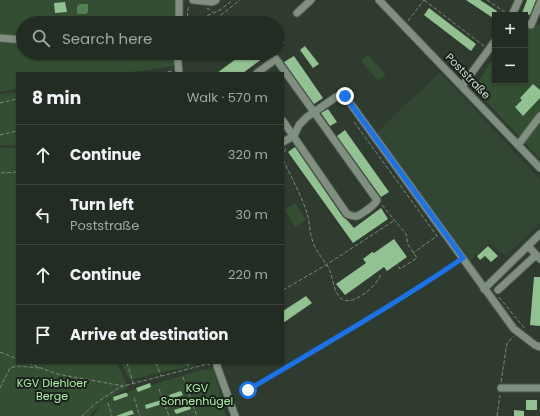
<!DOCTYPE html>
<meta charset="utf-8">
<style>
body{margin:0;font-family:Poppins,sans-serif;background:#2a342a;color:#f1f3f6}
.controls{position:absolute;right:12px;top:12px;display:grid;overflow:hidden;border-radius:0px;box-shadow:0 1px 3px #0004}
.controls button{width:36px;height:36px;display:grid;place-items:center;padding:0;border:0;border-bottom:1px solid #3f4840;background:#222c22;color:#f1f3f6;font:20px sans-serif}
.stop{position:absolute;width:12px;height:12px;margin:-9px;border:3px solid #1a73e8;border-radius:50%;background:#fff}
.stop.end{background:#1a73e8;border-color:#fff;box-shadow:0 1px 4px #0008}
.list{margin:0;padding:0;list-style:none}
h2{display:flex;justify-content:space-between;align-items:center;height:52px;margin:0;padding:0 16px;font-size:17px}
h2 small{font-size:13px;font-weight:400;color:#a2a7a5}
.list li{display:grid;grid-template-columns:26px 1fr auto;gap:12px;align-items:center;box-sizing:border-box;height:60px;padding:0 16px;border-top:1px solid #3f4840}
.list b{display:block;font-size:15px;white-space:nowrap}
.list p{margin:0;font-size:13px;white-space:nowrap;color:#a2a7a5}
.list em{font-size:13px;font-style:normal;color:#a2a7a5}
.icon{flex:none;width:22px;height:22px;fill:none;stroke:currentColor;stroke-width:2;stroke-linecap:round;stroke-linejoin:round}
.map{position:relative;flex:none;width:540px;height:416px;overflow:hidden}
.search{position:absolute;background:#222c22;box-shadow:0 1px 3px #0004;left:16px;top:16px;width:268px;height:44px;display:flex;align-items:center;gap:10px;box-sizing:border-box;padding:0 14px;border-radius:22px;color:#a2a7a5;font-size:15px}
.panel{position:absolute;background:#222c22;box-shadow:0 1px 3px #0004;left:16px;top:72px;width:268px;height:292px;border-radius:0px}
.map>svg:first-child{display:block}
.built{fill:#334533}
.green{fill:#344e33}
.water{fill:#538052}
.building{fill:#92c291}
.lines{fill:none;stroke-linecap:round;stroke-linejoin:round}
.minor-casing{stroke:#4e594e;stroke-width:9}
.path{stroke:#7e887e;stroke-width:1;stroke-dasharray:4 2;stroke-linecap:butt}
.minor{stroke:#818f80;stroke-width:7}
.route{stroke:#1a73e8;stroke-width:5}
.labels{text-anchor:middle;stroke-width:4;stroke-linejoin:round;paint-order:stroke}
.street-label{font-size:11px;fill:#d1d9d1;stroke:#1a201a}
.park-label{font-size:11px;fill:#acefaa;stroke:#1a201a}
</style>
<div class="map">
<svg width="540" height="416" viewBox="0 0 540 416">
<rect width="100%" height="100%" fill="#2e3b2e"/>
<polygon class="built" points="440,72 540,179 540,224 505,256 489,243 470,261 376,133"/>
<g class="green">
<polygon points="0,0 174,0 174,23 23,23 23,53 173,53 173,66 127,73 17,73 17,89 0,92"/>
<polygon points="525,18 540,25 540,159 474,88 495,56 495,81 525,81"/>
<polygon points="368,55 386,75 378,81 361,61"/>
<polygon points="17,92 17,146 0,145 0,94"/>
<polygon points="0,148 17,148 17,363 117,363 128,387 99,405 90,416 0,416"/>
<polygon points="295,203 306,220 295,227 285,210"/>
<polygon points="121,363 201,363 130,380"/>
<polygon points="214,369 226,416 93,416 100,405 120,394 202,370"/>
</g>
<polygon class="water" points="80,4 88,4 88,12 86,14 78,14 77,13 77,6"/>
<g class="building">
<polygon points="466,0 480,0 497,11 493,18"/>
<polygon points="527,0 536,0 530,15 522,13"/>
<polygon points="65,2 67,12 55,13 54,3"/>
<polygon points="429,8 476,44 471,51 424,15"/>
<polygon points="277,33 284,43 277,48"/>
<polygon points="305,46 319,64 313,68 300,50"/>
<polygon points="244,53 270,53 243,73 217,73"/>
<polygon points="294,56 323,98 314,104 284,62"/>
<polygon points="533,84 540,90 540,98 523,116 515,107 522,100 520,98"/>
<polygon points="328,109 337,122 330,126 321,113"/>
<polygon points="345,130 389,192 381,197 337,136"/>
<polygon points="295,147 343,217 347,220 354,228 381,208 388,219 353,243 288,152"/>
<polygon points="394,239 407,257 387,271 384,267 345,295 336,284 366,263 363,259 372,252 374,253"/>
<polygon points="488,246 498,256 491,262 485,256 480,260 477,256"/>
<polygon points="534,277 540,277 540,326 530,325"/>
<polygon points="306,296 312,303 283,323 283,311"/>
<polygon points="150,383 151,387 138,392 136,388"/>
<polygon points="181,391 183,395 171,399 169,395"/>
<polygon points="125,393 127,393 128,396 114,401 113,397"/>
<polygon points="161,400 162,404 146,409 145,405"/>
<rect x="526" y="400" width="11" height="10"/>
<polygon points="190,405 191,409 176,414 174,410"/>
<polygon points="132,410 134,414 126,416 116,416"/>
<polygon points="514,410 524,411 524,416 514,416"/>
</g>
<g class="lines">
<defs>
<g id="minor">
<polyline points="193,0 212,2 216,0"/>
<polyline points="379,0 540,168"/>
<polyline points="297,13 311,0"/>
<polyline points="512,15 519,0"/>
<polyline points="179,23 179,0"/>
<polyline points="525,23 531,25 540,3"/>
<polyline points="0,38 23,40"/>
<polyline points="104,53 115,56 136,53"/>
<polyline points="177,53 179,73"/>
<path d="M 257,73 L 276,59 L 377,200 C 375,205 362,214 357,216 C 353,217 350,215 347,214 L 283,121"/>
<polyline points="462,86 495,41"/>
<polyline points="283,142 294,136 299,125 307,117 336,97 345,96 514,329 535,345 540,347"/>
<polyline points="518,145 540,116"/>
<polyline points="528,246 540,259"/>
<polyline points="484,289 540,234"/>
<polyline points="498,290 536,255"/>
<polyline points="217,363 217,366 235,416"/>
<polyline points="501,388 540,388"/>
</g>
</defs>
<use href="#minor" class="minor-casing"/>
<g class="path">
<polyline points="424,0 484,46"/>
<polyline points="487,0 506,13"/>
<polyline points="207,8 213,12"/>
<polyline points="408,21 424,0"/>
<polyline points="187,23 188,8 190,6"/>
<polyline points="191,23 220,10 233,0"/>
<polyline points="211,23 240,0"/>
<polyline points="162,73 172,71"/>
<polyline points="0,103 17,99"/>
<polyline points="354,122 437,236 413,253"/>
<polyline points="0,135 17,131"/>
<polyline points="283,158 286,147"/>
<path d="M 283,160 C 291,176 300,193 306,210 C 310,220 309,232 313,242 C 316,253 326,261 330,271 C 335,285 335,310 359,297 C 369,291 376,285 381,274"/>
<polyline points="1,173 17,172"/>
<polyline points="382,205 406,234 408,245 417,258 400,269 397,264"/>
<polyline points="283,290 326,265 395,220"/>
<polyline points="499,297 525,329"/>
<polyline points="0,352 17,359"/>
<polyline points="28,363 57,374 123,386"/>
<polyline points="127,363 133,383"/>
<polyline points="156,363 161,376"/>
<polyline points="187,363 189,368"/>
<polyline points="183,377 197,416"/>
<polyline points="501,382 507,343 514,336"/>
<polyline points="0,388 10,368 17,366 40,368"/>
<polyline points="159,389 169,416"/>
<polyline points="248,390 397,300 457,262"/>
<polyline points="134,398 140,416"/>
<polyline points="108,403 112,416"/>
<polyline points="82,416 96,403 120,387 207,364 210,365"/>
<polyline points="497,416 500,395"/>
</g>
<use href="#minor" class="minor"/>
</g>
<g class="lines">
<path class="route" d="M 248,390 C 320,347 394,305 463,258 L 345,96"/>
</g>
<g class="labels">
<g class="street-label">
<text transform="translate(468 76) rotate(46)" y="4">Poststraße</text>
</g>
<g class="park-label">
<text x="52" y="387">KGV Diehloer<tspan x="52" dy="13">Berge</tspan></text>
<text x="197" y="392">KGV<tspan x="197" dy="13">Sonnenhügel</tspan></text>
</g>
</g>
</svg>
<div class="controls">
<button>+</button>
<button>−</button>
</div>
<div class="stop" style="left:248px;top:390px"></div>
<div class="stop end" style="left:345px;top:96px"></div>
<div class="search"><svg class="icon" aria-label="search" viewBox="0 0 24 24"><circle cx="10" cy="10" r="6"/><path d="M15 15l6 6"/></svg>Search here</div>
<section class="panel">
<h2>8 min<small>Walk · 570 m</small></h2>
<ul class="list">
<li><svg class="icon" aria-label="ahead" viewBox="0 0 24 24"><path d="M12 20V5M6 11l6-6 6 6"/></svg><div><b>Continue</b></div><em>320 m</em></li>
<li><svg class="icon" aria-label="left" viewBox="0 0 24 24"><path d="M17 20v-9H6M10 6l-5 5 5 5"/></svg><div><b>Turn left</b><p>Poststraße</p></div><em>30 m</em></li>
<li><svg class="icon" aria-label="ahead" viewBox="0 0 24 24"><path d="M12 20V5M6 11l6-6 6 6"/></svg><div><b>Continue</b></div><em>220 m</em></li>
<li><svg class="icon" aria-label="arrive" viewBox="0 0 24 24"><path d="M6 21V4h12l-3 4 3 4H6"/></svg><div><b>Arrive at destination</b></div></li>
</ul>
</section>
</div>
